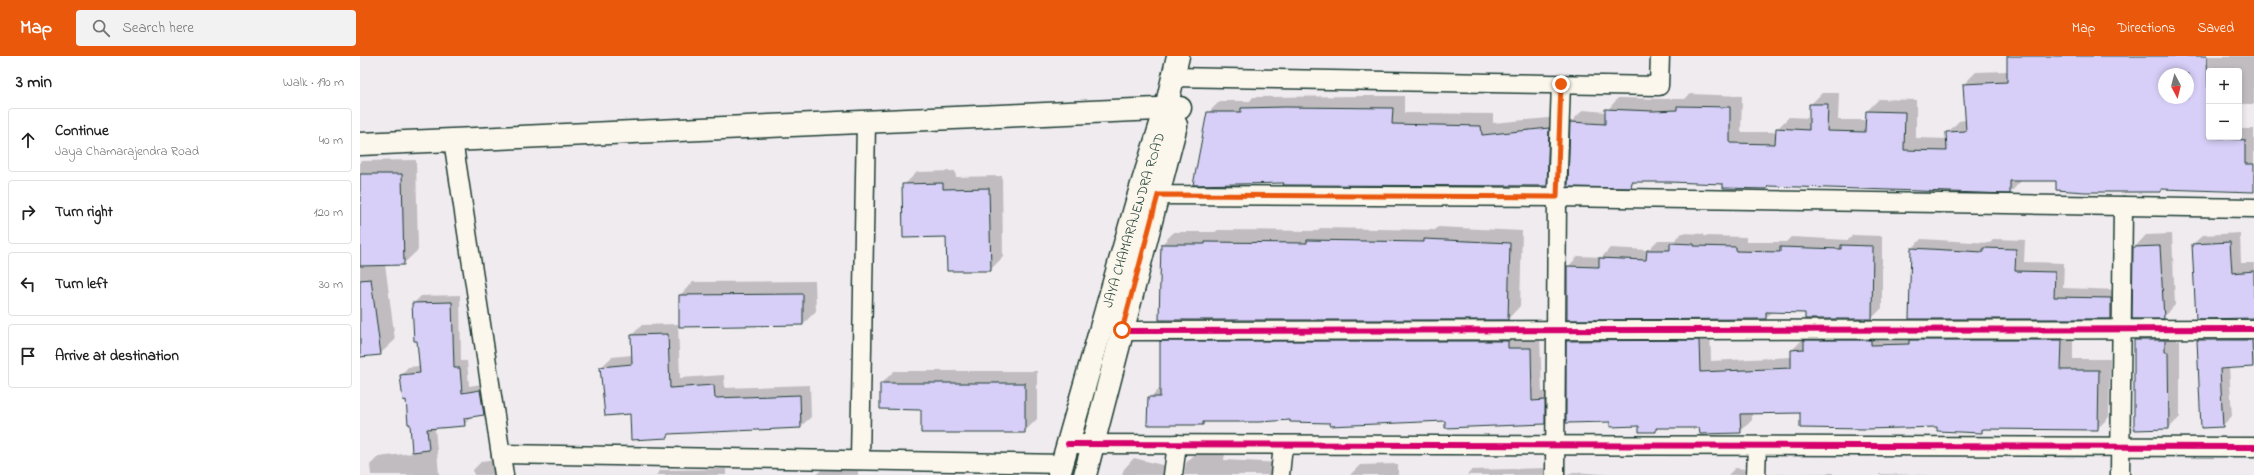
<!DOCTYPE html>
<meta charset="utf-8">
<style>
body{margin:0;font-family:"Indie Flower",sans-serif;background:#f2f2f2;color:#222}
.controls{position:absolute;right:12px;top:12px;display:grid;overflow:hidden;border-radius:4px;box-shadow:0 2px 6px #0003}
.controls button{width:36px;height:36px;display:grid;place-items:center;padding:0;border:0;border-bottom:1px solid #e0e0e0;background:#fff;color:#222;font:20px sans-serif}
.compass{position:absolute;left:1798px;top:12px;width:36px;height:36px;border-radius:50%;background:#fff;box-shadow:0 2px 6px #0003;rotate:173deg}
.stop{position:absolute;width:12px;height:12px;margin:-9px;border:3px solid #ea580c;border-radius:50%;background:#fff}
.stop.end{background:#ea580c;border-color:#fff;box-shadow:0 1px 4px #0008}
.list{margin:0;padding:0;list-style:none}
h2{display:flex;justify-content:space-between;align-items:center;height:52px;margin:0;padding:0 16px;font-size:17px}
h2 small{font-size:13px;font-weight:400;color:#767676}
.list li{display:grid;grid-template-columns:26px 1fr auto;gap:12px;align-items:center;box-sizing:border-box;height:64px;margin:0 8px 8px;padding:0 8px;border:1px solid #e0e0e0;border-radius:4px}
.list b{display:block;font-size:15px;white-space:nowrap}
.list p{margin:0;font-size:13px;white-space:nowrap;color:#767676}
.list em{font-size:13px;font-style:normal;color:#767676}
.icon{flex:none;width:22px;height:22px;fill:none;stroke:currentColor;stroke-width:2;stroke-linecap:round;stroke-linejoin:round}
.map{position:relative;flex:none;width:1894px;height:419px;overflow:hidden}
header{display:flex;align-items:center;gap:24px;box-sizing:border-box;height:56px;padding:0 20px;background:#ea580c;color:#fff}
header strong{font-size:19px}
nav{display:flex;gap:22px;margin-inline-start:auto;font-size:14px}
.search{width:280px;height:36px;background:#f2f2f2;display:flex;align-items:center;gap:10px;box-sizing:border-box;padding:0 14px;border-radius:4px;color:#767676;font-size:15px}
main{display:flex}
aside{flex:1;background:#fff}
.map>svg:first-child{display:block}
.shadow{fill:#0003;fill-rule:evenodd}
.building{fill:#d7cff7;stroke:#1f3d34;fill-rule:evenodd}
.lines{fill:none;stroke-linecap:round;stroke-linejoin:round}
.minor-casing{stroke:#1f3d34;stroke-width:21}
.tertiary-casing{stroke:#1f3d34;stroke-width:25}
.secondary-casing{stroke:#1f3d34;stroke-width:25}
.minor{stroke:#fbf7ec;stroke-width:18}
.tertiary{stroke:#fbf7ec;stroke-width:22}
.secondary{stroke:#fbf7ec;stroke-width:22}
.cycleway-casing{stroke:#fbf7ec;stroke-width:8}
.cycleway{stroke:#d6006c;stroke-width:6}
.route{stroke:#ea580c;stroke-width:5}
.labels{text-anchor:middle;stroke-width:3;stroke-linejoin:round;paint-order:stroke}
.street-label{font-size:14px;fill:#1f3d34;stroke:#fbf7ec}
</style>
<header>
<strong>Map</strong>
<div class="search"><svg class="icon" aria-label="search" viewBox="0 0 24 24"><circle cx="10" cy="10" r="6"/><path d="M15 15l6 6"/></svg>Search here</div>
<nav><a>Map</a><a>Directions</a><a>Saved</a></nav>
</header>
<main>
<aside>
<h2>3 min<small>Walk · 190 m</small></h2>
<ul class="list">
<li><svg class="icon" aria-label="ahead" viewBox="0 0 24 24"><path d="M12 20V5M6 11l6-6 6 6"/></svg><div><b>Continue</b><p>Jaya Chamarajendra Road</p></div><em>40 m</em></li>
<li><svg class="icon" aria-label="right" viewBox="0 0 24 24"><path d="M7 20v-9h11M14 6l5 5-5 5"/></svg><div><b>Turn right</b></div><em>120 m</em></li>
<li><svg class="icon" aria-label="left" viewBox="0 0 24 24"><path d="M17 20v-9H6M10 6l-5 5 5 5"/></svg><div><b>Turn left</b></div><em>30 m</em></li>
<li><svg class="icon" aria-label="arrive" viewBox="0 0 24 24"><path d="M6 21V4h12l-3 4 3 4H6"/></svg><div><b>Arrive at destination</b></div></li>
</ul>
</aside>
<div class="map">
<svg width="1894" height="419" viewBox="0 0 1894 419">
<rect width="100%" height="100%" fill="#f0ebef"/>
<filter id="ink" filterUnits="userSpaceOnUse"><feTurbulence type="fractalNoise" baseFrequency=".025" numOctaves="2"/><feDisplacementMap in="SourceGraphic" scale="8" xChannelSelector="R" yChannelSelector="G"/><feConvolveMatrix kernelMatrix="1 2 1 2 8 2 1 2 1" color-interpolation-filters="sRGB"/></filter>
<g filter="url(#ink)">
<g class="shadow">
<path d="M 1648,0 L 1894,0 L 1894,48 L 1879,48 L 1879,15 L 1849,15 L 1849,81 L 1879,81 L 1879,73 L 1894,73 L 1894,135 L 1803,132 L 1801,135 L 1697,124 L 1661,125 L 1650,137 L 1411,129 L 1407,132 L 1364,127 L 1276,125 L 1271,131 L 1211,66 L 1223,54 L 1246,56 L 1258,42 L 1305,43 L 1325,43 L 1330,38 L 1382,40 L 1381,76 L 1417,76 L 1417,73 L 1429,61 L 1450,62 L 1450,49 L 1462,37 L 1479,37 L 1478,64 L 1507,64 L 1507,55 L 1519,43 L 1556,44 L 1556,82 L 1588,83 L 1587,77 L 1599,65 L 1606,64 L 1604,28 L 1616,16 L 1648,15 ZM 1804,18 L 1828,18 L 1828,42 L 1804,42 Z"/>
<polygon points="1004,40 1044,40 1044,57 1133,58 1133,67 1200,61 1198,117 1186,129 925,126 848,57 860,45 890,45 893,41"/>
<polygon points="56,104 58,194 43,208 25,208 35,284 20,298 0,300 0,105"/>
<polygon points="595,115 596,121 642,120 643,201 630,214 587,180 544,129 557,116"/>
<polygon points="1078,171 1162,175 1160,250 1148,263 800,263 802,188 814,176 855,176 858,174 958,175 960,172 1075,174"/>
<polygon points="1322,177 1344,178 1344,180 1386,181 1386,186 1426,186 1431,181 1488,184 1493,179 1522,180 1522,252 1512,262 1446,256 1413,255 1406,262 1208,211 1218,200 1242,201 1250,192 1288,194 1298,184 1315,184"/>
<polygon points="1880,177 1881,207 1894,207 1894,262 1833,188 1843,179"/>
<polygon points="1812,178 1815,249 1803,262 1774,192 1786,179"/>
<polygon points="1561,183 1630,187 1634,183 1665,184 1664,206 1704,207 1703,232 1760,234 1760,252 1751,262 1552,193"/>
<polygon points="455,225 456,255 443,268 320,239 333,226"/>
<polygon points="100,239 101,305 107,305 109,330 128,327 131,350 124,358 112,360 104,369 75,372 79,419 11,419 10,409 18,401 53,397 51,366 41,319 48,311 60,310 54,247 61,240"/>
<polygon points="318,268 320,322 364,319 365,332 450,329 451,361 440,371 312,377 308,381 271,357 241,311 252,301 272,299 272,279 282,269"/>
<polygon points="1816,272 1817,285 1820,284 1820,361 1809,372 1775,284 1787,273"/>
<polygon points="1350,273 1351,305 1432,301 1432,294 1443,283 1713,273 1713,303 1750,303 1749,361 1737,373 1625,372 1621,376 1441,356 1392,357 1392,364 1380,376 1340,371 1299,371 1296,375 1280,369 1251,365 1207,285 1219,274"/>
<polygon points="1848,274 1894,274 1894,320 1894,310 1869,311 1872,360 1862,370 1838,284"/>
<polygon points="811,276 1180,282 1182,336 1194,335 1194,357 1184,367 1086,364 971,366 931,362 845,365 843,368 788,368 789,342 801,332 801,286"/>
<polygon points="534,315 677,315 677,363 664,376 562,353 521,328"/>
<polygon points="837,396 865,397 864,404 920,407 922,419 824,419 826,407"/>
<polygon points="141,402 147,419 114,419 113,414 122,405"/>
<polygon points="774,402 814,412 817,417 823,419 762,419 764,413"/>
<polygon points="1038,408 1038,419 990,419 1000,409"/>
<polygon points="498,412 498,419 456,419 462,413"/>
<polygon points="1189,412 1204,419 1107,419 1112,414"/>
<polygon points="1375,412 1397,414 1398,418 1406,419 1368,419"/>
<polygon points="366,413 366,419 296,419 301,414"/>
<polygon points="1214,416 1241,418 1256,419 1207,419"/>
<polygon points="1473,417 1473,419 1408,419"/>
<polygon points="1519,418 1572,419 1519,419"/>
</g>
<g class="building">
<path d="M 1647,0 L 1847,0 L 1849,81 L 1885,84 L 1885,108 L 1894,108 L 1894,136 L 1801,133 L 1801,136 L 1725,136 L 1696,134 L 1696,125 L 1650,125 L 1650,138 L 1408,130 L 1407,133 L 1363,132 L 1363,128 L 1309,126 L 1272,126 L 1271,132 L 1208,131 L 1210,66 L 1245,68 L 1245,53 L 1293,55 L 1317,54 L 1317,50 L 1370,51 L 1370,87 L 1415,88 L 1416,72 L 1449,74 L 1449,48 L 1468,48 L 1467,75 L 1505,76 L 1506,55 L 1545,56 L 1544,94 L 1587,95 L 1586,76 L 1606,75 L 1603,28 L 1647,26 ZM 1804,18 L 1828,18 L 1828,42 L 1804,42 Z"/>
<polygon points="925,51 1033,52 1032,68 1121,70 1122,79 1189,72 1187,130 923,129 924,127 833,129 847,56 881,56 881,52"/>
<polygon points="0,118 42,118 44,209 0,210"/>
<polygon points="583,127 583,133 629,132 631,215 587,215 586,181 543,182 542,128"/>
<polygon points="1064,183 1150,187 1148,264 799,264 801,188 845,188 845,186 947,187 947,184 1064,186"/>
<polygon points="1870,186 1872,217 1894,215 1894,262 1836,263 1832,188"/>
<polygon points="1310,187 1334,188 1334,190 1376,191 1376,195 1420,196 1420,191 1481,193 1481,189 1513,190 1512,263 1445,263 1445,257 1406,256 1406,263 1207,264 1207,210 1239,211 1239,202 1286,204 1287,194 1310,194"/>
<polygon points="1800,190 1804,263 1772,263 1773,191"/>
<polygon points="1551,192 1623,196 1623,192 1656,193 1655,215 1695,216 1694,241 1751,242 1751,263 1549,263"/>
<polygon points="11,223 21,299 0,301 0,224"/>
<polygon points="443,238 443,269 319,271 319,239"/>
<polygon points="92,246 94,312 100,312 102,337 120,334 124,359 104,362 105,370 67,373 69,394 52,396 50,368 48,368 46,344 43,345 40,319 60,317 57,285 54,285 52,247"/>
<polygon points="308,278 310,332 354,329 355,342 440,339 441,372 308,378 308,382 271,384 270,358 245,360 240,311 272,308 271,279"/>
<polygon points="1339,284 1340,316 1431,312 1431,294 1444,293 1444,284 1511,284 1511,289 1549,288 1549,284 1702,284 1701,314 1739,314 1738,374 1622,373 1622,377 1577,375 1577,371 1506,373 1440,372 1440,357 1380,358 1381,377 1340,378 1339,372 1296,372 1296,376 1279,376 1279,370 1250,371 1250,366 1206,367 1206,285"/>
<polygon points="1774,284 1805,284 1805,296 1808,296 1809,373 1774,374"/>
<polygon points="1837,284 1892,284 1893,311 1860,313 1863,371 1841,372"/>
<polygon points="800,285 1148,285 1148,292 1171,292 1172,345 1185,344 1185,368 1085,372 1085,365 970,370 970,367 930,366 930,364 899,366 843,366 843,369 787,369 788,341 800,341"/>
<polygon points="520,327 665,327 665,377 561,377 561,354 520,353"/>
</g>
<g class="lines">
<defs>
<g id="minor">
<polyline points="813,21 1299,30 1300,0"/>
<polyline points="93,84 144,419"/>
<polyline points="785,136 797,139 1197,141 1894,152"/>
<polyline points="762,275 1894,273"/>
<polyline points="708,388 1894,391"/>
<polyline points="141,398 702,408"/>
<polyline points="500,404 506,66"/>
<polyline points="813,419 817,388"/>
<polyline points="920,419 923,389"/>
<polyline points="1195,419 1197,141 1201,28"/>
<polyline points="1396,419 1397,390"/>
<polyline points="1760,419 1763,150"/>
</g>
<polyline id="tertiary" points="0,88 820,52"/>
<g id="secondary">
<polyline points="699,419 780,135 806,52 818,0"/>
<polyline points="725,419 816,69"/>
</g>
</defs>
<use href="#minor" class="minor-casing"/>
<use href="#tertiary" class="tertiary-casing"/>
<use href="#secondary" class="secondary-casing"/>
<use href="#minor" class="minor"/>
<use href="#tertiary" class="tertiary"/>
<use href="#secondary" class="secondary"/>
<defs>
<g id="cycleway">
<polyline points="762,275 1894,273"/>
<polyline points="708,388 1894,391"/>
</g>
</defs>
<use href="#cycleway" class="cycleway-casing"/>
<use href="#cycleway" class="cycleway"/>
</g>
</g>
<g class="lines" filter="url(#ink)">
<polyline class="route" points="762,274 798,139 1197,141 1201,28"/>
</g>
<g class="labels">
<g class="street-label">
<text transform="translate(773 164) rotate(-73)" y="5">JAYA CHAMARAJENDRA ROAD</text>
</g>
</g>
</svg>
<div class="controls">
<button>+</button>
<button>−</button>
</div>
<svg class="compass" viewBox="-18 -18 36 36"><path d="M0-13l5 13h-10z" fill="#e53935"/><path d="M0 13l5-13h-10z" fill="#767676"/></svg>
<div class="stop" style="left:762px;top:274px"></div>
<div class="stop end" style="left:1201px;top:28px"></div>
</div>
</main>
